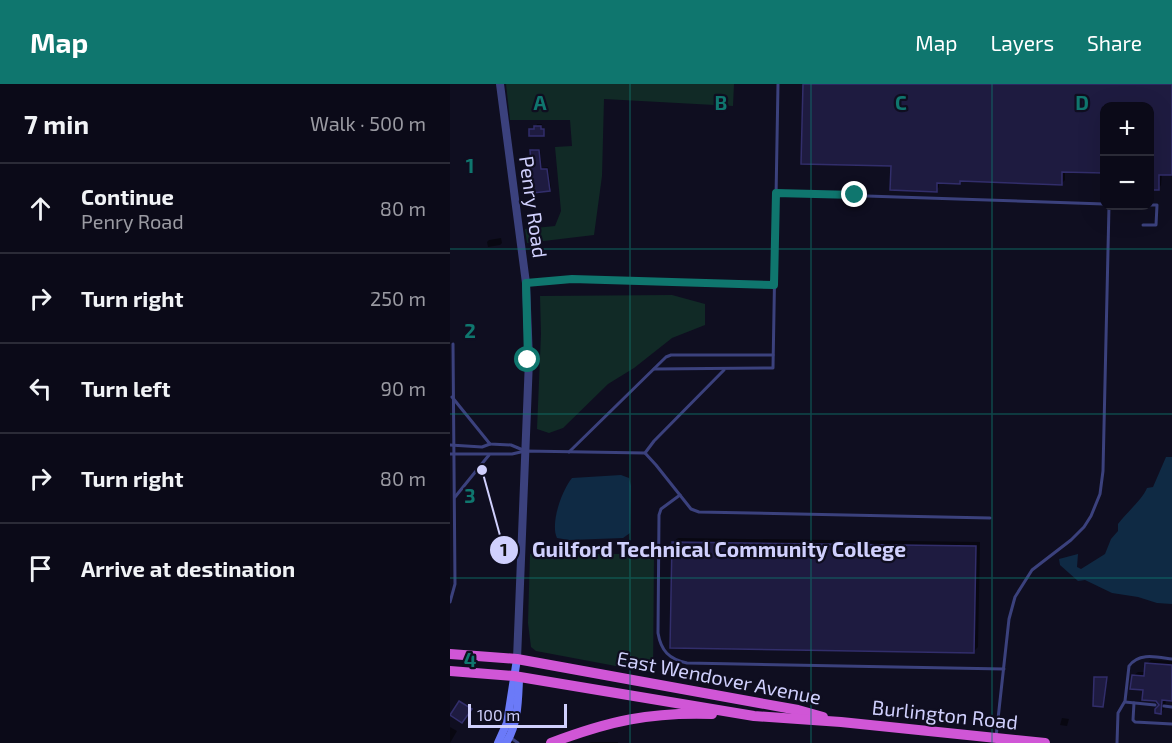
<!DOCTYPE html>
<meta charset="utf-8">
<style>
body{margin:0;font-family:"Exo 2",sans-serif;background:#141321;color:#f1f3f6}
.controls{position:absolute;right:18px;top:18px;display:grid;overflow:hidden;border-radius:12px;box-shadow:0 6px 24px #0002}
.controls button{width:54px;height:54px;display:grid;place-items:center;padding:0;border:0;border-bottom:2px solid #2b2b37;background:#0b0a18;color:#f1f3f6;font:30px sans-serif}
.scale{position:absolute;left:18px;bottom:15px;width:99px;box-sizing:border-box;padding-left:6px;border:3px solid #d0d0fd;border-top:0;font-size:16px;line-height:21px;white-space:nowrap;color:#d0d0fd;-webkit-text-stroke:4px #0f0e20;paint-order:stroke}
.stop{position:absolute;width:18px;height:18px;margin:-14px;border:4px solid #0f766e;border-radius:50%;background:#fff}
.stop.end{background:#0f766e;border-color:#fff;box-shadow:0 2px 6px #0008}
.list{margin:0;padding:0;list-style:none}
h2{display:flex;justify-content:space-between;align-items:center;height:78px;margin:0;padding:0 24px;font-size:26px}
h2 small{font-size:20px;font-weight:400;color:#9a9aa2}
.list li{display:grid;grid-template-columns:39px 1fr auto;gap:18px;align-items:center;box-sizing:border-box;height:90px;padding:0 24px;border-top:2px solid #2b2b37}
.list b{display:block;font-size:22px;white-space:nowrap}
.list p{margin:0;font-size:20px;white-space:nowrap;color:#9a9aa2}
.list em{font-size:20px;font-style:normal;color:#9a9aa2}
.icon{flex:none;width:33px;height:33px;fill:none;stroke:currentColor;stroke-width:2;stroke-linecap:round;stroke-linejoin:round}
.map{position:relative;flex:none;width:722px;height:659px;overflow:hidden}
header{display:flex;align-items:center;gap:36px;box-sizing:border-box;height:84px;padding:0 30px;background:#0f766e;color:#fff}
header strong{font-size:28px}
nav{display:flex;gap:33px;margin-inline-start:auto;font-size:21px}
main{display:flex}
aside{flex:1;background:#0b0a18}
.map>svg:first-child{display:block}
.green{fill:#112a26}
.water{fill:#0f2a44}
.shadow{fill:#0007}
.building{fill:#1e1b40;stroke:#322e6b;stroke-width:1.5}
.lines{fill:none;stroke-linecap:round;stroke-linejoin:round}
.service{stroke:#3b417d;stroke-width:3}
.tertiary{stroke:#3b417d;stroke-width:8}
.secondary{stroke:#6b7af8;stroke-width:8}
.trunk{stroke:#d056d6;stroke-width:10}
.route{stroke:#0f766e;stroke-width:8}
.grid{fill:none;stroke:#0f766e;stroke-width:1.5;stroke-opacity:0.55}
.labels{text-anchor:middle;stroke-width:4.5;stroke-linejoin:round;paint-order:stroke}
.street-label{font-size:20px;fill:#d0d0fd;stroke:#0f0e20}
.grid-label{font-size:20px;text-anchor:middle;font-weight:bold;fill:#0f766e;stroke:#0f0e20;stroke-width:4.5;stroke-linejoin:round;paint-order:stroke}
.leader{fill:none;stroke:#d0d0fd;stroke-width:2}
.callout-dot{fill:#d0d0fd;stroke:#0f0e20;stroke-width:2}
.mark-label{font-size:18px;text-anchor:middle;font-weight:bold;fill:#111}
.callout-label{font-size:21px;text-anchor:middle;font-weight:bold;fill:#d0d0fd;stroke:#0f0e20;stroke-width:4.5;stroke-linejoin:round;paint-order:stroke}
</style>
<header>
<strong>Map</strong>
<nav><a>Map</a><a>Layers</a><a>Share</a></nav>
</header>
<main>
<aside>
<h2>7 min<small>Walk · 500 m</small></h2>
<ul class="list">
<li><svg class="icon" aria-label="ahead" viewBox="0 0 24 24"><path d="M12 20V5M6 11l6-6 6 6"/></svg><div><b>Continue</b><p>Penry Road</p></div><em>80 m</em></li>
<li><svg class="icon" aria-label="right" viewBox="0 0 24 24"><path d="M7 20v-9h11M14 6l5 5-5 5"/></svg><div><b>Turn right</b></div><em>250 m</em></li>
<li><svg class="icon" aria-label="left" viewBox="0 0 24 24"><path d="M17 20v-9H6M10 6l-5 5 5 5"/></svg><div><b>Turn left</b></div><em>90 m</em></li>
<li><svg class="icon" aria-label="right" viewBox="0 0 24 24"><path d="M7 20v-9h11M14 6l5 5-5 5"/></svg><div><b>Turn right</b></div><em>80 m</em></li>
<li><svg class="icon" aria-label="arrive" viewBox="0 0 24 24"><path d="M6 21V4h12l-3 4 3 4H6"/></svg><div><b>Arrive at destination</b></div></li>
</ul>
</aside>
<div class="map">
<svg width="722" height="659" viewBox="0 0 722 659">
<rect width="100%" height="100%" fill="#0f0e20"/>
<g class="green">
<polygon points="56,0 284,0 283,22 154,15 152,92 144,151 77,159 75,145 105,142 111,127 105,63 122,62 120,36 60,36"/>
<polygon points="222,211 255,220 255,241 222,254 184,284 158,300 113,344 99,349 87,345 91,250 90,212"/>
<polygon points="80,470 204,470 203,589 86,567 81,563 78,539"/>
</g>
<g class="water">
<path d="M 716,373 L 722,373 L 722,520 L 707,519 L 688,513 L 662,509 L 635,496 L 628,497 L 610,481 L 609,475 L 628,470 L 627,483 L 631,485 L 655,470 L 661,455 L 668,447 L 668,440 C 676,429 692,416 697,404 L 703,403 Z"/>
<path d="M 171,391 L 179,394 L 181,402 L 180,449 L 173,454 L 119,456 L 107,454 C 100,439 112,406 122,394 Z"/>
</g>
<g class="shadow">
<polygon points="355,0 722,0 722,89 712,89 711,101 708,105 700,22 654,22 654,88 615,86 615,96 612,99 512,96 509,98 489,98 489,103 486,106 442,81"/>
<polygon points="87,40 92,40 92,44 95,44 94,51 80,46 85,44"/>
<polygon points="84,65 90,65 92,84 98,83 101,104 99,106 82,67"/>
<polygon points="87,130 92,130 93,136 91,138 86,138 85,132"/>
<polygon points="51,154 52,159 50,161 38,163 37,158 39,156"/>
<polygon points="228,454 530,458 528,563 524,567 223,458"/>
<polygon points="701,576 722,577 722,615 716,615 715,624 711,628 709,617 683,592 688,588 696,588 697,580"/>
<polygon points="647,592 658,592 652,621 645,594"/>
<polygon points="612,634 619,635 617,642 610,641"/>
<polygon points="0,643 7,647 0,659"/>
<polygon points="141,658 168,658 168,659 139,659"/>
</g>
<g class="building">
<polygon points="353,0 722,0 722,91 709,91 709,106 699,106 699,22 654,22 654,89 612,88 612,101 510,97 510,100 487,99 487,108 440,106 441,82 351,80"/>
<polygon points="84,42 91,42 91,45 94,45 94,52 79,52 79,45 84,45"/>
<polygon points="80,66 89,66 91,85 97,85 100,107 83,109"/>
<polygon points="222,458 526,462 524,569 220,564"/>
<polygon points="695,579 722,581 722,617 712,616 711,630 705,629 705,625 709,621 706,617 692,616 693,606 680,605 682,591 694,592"/>
<polygon points="644,593 657,593 653,623 643,622"/>
<polygon points="9,617 22,625 12,639 0,631"/>
</g>
<g class="lines">
<g class="service">
<polyline points="326,109 654,120"/>
<polyline points="693,141 706,141 707,121 700,121"/>
<polyline points="78,199 122,195 324,201"/>
<polyline points="204,285 323,284 328,0"/>
<polyline points="2,313 40,360 61,361 73,366"/>
<polyline points="0,361 32,363 40,360"/>
<polyline points="119,368 216,273 221,271 323,271"/>
<polyline points="195,369 206,381 241,425 249,428 540,434"/>
<polyline points="0,370 62,370 75,367 195,369 204,357 274,286"/>
<path d="M 230,411 L 211,425 L 209,431 L 208,549 C 211,567 219,575 237,579 L 554,585"/>
<polyline points="5,413 39,371"/>
<polyline points="0,518 5,500 3,260"/>
<polyline points="675,618 705,621"/>
<polyline points="684,619 683,636 685,638 722,640"/>
<polyline points="714,622 722,623"/>
<polyline points="546,653 559,535 565,513 582,486 621,456 634,443 641,432 650,410 653,387 659,122"/>
<polyline points="61,654 68,659"/>
<path d="M 667,659 L 668,629 L 675,617 L 679,582 C 689,568 707,573 722,575"/>
</g>
<polyline class="tertiary" points="50,0 76,199 79,276 67,575"/>
<g class="secondary">
<polyline points="48,659 57,639 67,575"/>
<path d="M 56,659 C 68,640 68,618 69,596"/>
</g>
<g class="trunk">
<polyline points="0,570 67,575 348,626 373,633"/>
<polyline points="0,587 64,592 304,632 391,638 595,659"/>
<path d="M 101,659 C 159,637 199,628 262,630"/>
</g>
</g>
<g class="lines">
<polyline class="route" points="78,276 76,199 122,195 324,201 326,109 405,111"/>
</g>
<path class="grid" d="M 180,0 L 180,659M 361,0 L 361,659M 542,0 L 542,659M 0,165 L 722,165M 0,330 L 722,330M 0,494 L 722,494"/>
<g class="labels">
<g class="street-label">
<text transform="translate(83 123) rotate(82)" y="7">Penry Road</text>
<text transform="translate(269 594) rotate(11)" y="7">East Wendover Avenue</text>
<text transform="translate(495 631) rotate(6)" y="7">Burlington Road</text>
</g>
</g>
<g class="grid-label">
<text x="90" y="26">A</text>
<text x="271" y="26">B</text>
<text x="451" y="26">C</text>
<text x="632" y="26">D</text>
<text x="20" y="89">1</text>
<text x="20" y="254">2</text>
<text x="20" y="419">3</text>
<text x="20" y="583">4</text>
</g>
<path class="leader" d="M32 386L54 466"/>
<g class="callout-dot">
<circle cx="32" cy="386" r="6"/>
<circle cx="54" cy="466" r="15"/>
</g>
<g class="mark-label">
<text x="54" y="472">1</text>
</g>
<g class="callout-label">
<text x="269" y="473">Guilford Technical Community College</text>
</g>
</svg>
<div class="controls">
<button>+</button>
<button>−</button>
</div>
<div class="scale">100 m</div>
<div class="stop" style="left:78px;top:276px"></div>
<div class="stop end" style="left:405px;top:111px"></div>
</div>
</main>
